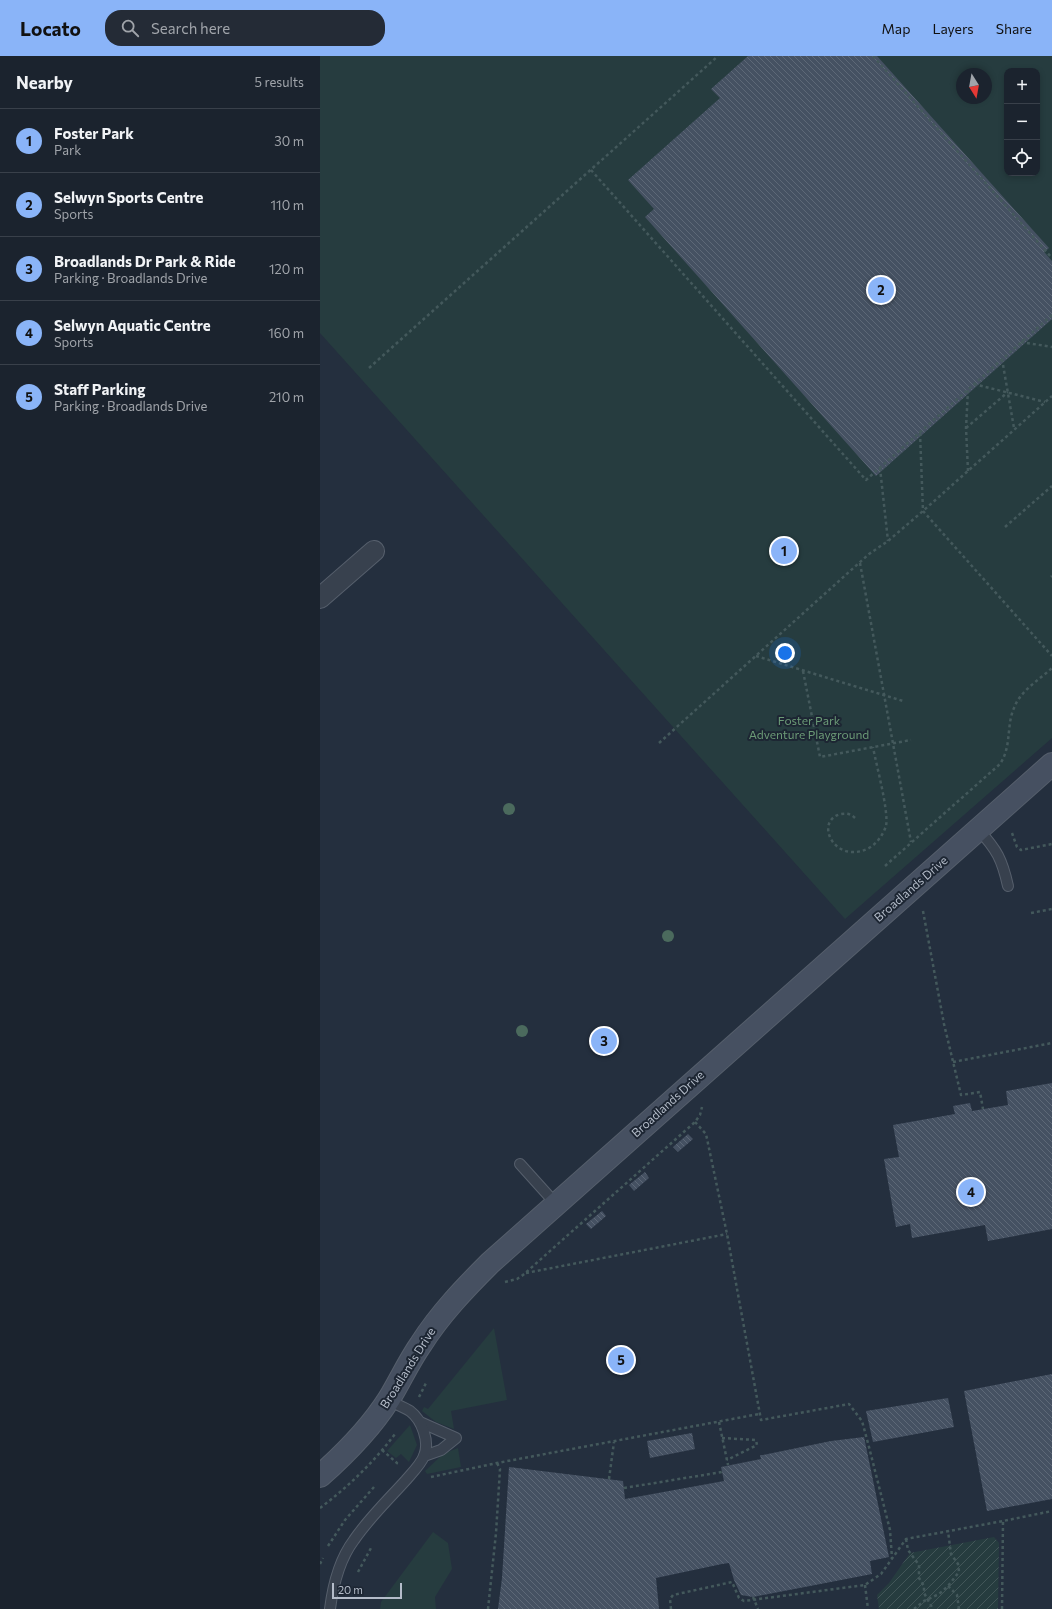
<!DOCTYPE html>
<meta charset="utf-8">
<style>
body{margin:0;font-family:Commissioner,sans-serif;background:#242b36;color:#f1f3f6}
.controls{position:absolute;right:12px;top:12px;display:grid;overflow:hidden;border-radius:8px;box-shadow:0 2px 6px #0003}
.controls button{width:36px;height:36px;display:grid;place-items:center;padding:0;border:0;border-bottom:1px solid #39404a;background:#1b232e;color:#f1f3f6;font:20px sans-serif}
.compass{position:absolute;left:636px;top:12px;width:36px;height:36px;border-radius:50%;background:#1b232e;box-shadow:0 2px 6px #0003;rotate:169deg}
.scale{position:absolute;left:12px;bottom:10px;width:70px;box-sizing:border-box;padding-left:4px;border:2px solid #b4bcc9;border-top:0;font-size:11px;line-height:14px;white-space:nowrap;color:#b4bcc9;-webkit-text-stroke:3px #1d2633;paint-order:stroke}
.you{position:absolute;left:465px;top:597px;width:14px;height:14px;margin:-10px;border:3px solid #fff;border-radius:50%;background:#1a73e8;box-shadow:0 0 0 6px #1a73e833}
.badge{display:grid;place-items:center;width:26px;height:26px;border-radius:50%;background:#8ab4f8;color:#111;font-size:13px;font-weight:700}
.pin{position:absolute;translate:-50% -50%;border:2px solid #fff;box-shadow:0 1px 4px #0006}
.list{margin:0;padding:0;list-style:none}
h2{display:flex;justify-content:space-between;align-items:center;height:52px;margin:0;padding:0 16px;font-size:17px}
h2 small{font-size:13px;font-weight:400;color:#a0a4aa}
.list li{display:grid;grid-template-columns:26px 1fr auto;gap:12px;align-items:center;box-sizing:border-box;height:64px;padding:0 16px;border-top:1px solid #39404a}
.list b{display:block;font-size:15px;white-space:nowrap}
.list p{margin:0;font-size:13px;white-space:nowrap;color:#a0a4aa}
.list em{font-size:13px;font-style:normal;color:#a0a4aa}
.icon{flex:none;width:22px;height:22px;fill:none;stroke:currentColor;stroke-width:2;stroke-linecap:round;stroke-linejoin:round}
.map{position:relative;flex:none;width:732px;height:1553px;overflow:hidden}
header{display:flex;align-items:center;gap:24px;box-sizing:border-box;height:56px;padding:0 20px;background:#8ab4f8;color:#111}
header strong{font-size:19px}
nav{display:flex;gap:22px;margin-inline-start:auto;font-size:14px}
.search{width:280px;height:36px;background:#242b36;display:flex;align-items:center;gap:10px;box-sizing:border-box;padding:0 14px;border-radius:16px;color:#a0a4aa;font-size:15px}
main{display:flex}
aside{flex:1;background:#1b232e}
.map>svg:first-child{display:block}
.green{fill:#263c3f;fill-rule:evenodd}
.garden{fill:url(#garden-furrows)}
.building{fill:url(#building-back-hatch)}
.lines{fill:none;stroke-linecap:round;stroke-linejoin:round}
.lane-casing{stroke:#565f6c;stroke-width:12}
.street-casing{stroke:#565f6c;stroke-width:22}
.secondary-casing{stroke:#565f6c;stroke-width:24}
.path{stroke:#44595c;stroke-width:2.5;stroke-dasharray:3 3;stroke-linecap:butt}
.lane{stroke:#38414e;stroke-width:10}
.street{stroke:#38414e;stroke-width:20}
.secondary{stroke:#465061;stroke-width:22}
.path-bridge{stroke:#44595c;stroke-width:2.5;stroke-dasharray:3 3;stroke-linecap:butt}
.tree{fill:#4b6a5d}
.labels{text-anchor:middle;stroke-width:4;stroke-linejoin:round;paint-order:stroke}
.park-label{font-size:12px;fill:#6b9a76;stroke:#1d2633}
.street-label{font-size:12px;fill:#b4bcc9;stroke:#1d2633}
</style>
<header>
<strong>Locato</strong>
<div class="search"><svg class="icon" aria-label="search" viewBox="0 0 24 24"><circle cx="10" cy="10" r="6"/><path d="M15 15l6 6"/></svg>Search here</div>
<nav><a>Map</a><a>Layers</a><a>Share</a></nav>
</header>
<main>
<aside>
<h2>Nearby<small>5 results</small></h2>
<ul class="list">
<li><span class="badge">1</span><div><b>Foster Park</b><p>Park</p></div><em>30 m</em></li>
<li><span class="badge">2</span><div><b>Selwyn Sports Centre</b><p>Sports</p></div><em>110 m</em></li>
<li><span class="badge">3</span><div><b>Broadlands Dr Park &amp; Ride</b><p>Parking · Broadlands Drive</p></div><em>120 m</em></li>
<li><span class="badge">4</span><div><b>Selwyn Aquatic Centre</b><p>Sports</p></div><em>160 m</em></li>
<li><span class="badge">5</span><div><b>Staff Parking</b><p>Parking · Broadlands Drive</p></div><em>210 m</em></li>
</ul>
</aside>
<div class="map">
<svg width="732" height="1553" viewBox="0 0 732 1553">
<defs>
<pattern id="garden-furrows" width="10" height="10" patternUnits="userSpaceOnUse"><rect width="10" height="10" fill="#263c3f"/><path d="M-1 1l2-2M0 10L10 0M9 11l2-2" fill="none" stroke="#435659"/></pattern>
<pattern id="building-back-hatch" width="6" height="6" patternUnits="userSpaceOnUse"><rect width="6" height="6" fill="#455162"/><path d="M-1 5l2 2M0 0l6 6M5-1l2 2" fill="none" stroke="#5d6877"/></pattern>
</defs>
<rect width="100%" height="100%" fill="#242f3e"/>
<g class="green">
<path d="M 0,0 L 732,0 L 732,682 L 525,863 L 0,277 ZM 687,15 L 717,15 L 717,117 L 687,117 ZM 642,18 L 666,18 L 666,42 L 642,42 Z"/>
<polygon points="174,1272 187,1344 131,1355 134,1373 116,1366 102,1355 104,1351 108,1353"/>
<polygon points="90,1369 97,1389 89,1406 81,1398 76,1402 67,1395"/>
<polygon points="138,1392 141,1411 107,1418 105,1415 123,1398"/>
<polygon points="113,1476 128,1487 132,1513 115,1541 116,1553 60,1553 61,1546"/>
</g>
<polygon class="garden" points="674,1481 679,1487 678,1553 559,1553 557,1539 569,1527 590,1497"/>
<g class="building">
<polygon points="428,0 557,0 729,192 724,196 732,205 732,263 556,420 325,161 334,153 308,124 400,42 391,33"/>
<polygon points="732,1027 732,1173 668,1185 665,1169 592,1182 590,1168 576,1171 564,1103 579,1101 573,1069 635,1058 633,1050 650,1047 652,1055 688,1049 686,1035"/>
<polygon points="368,1078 373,1083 358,1096 353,1091"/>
<polygon points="325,1116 329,1122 314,1135 309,1129"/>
<polygon points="282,1155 286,1160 271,1173 266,1168"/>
<polygon points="732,1318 732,1443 667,1455 644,1335"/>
<polygon points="628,1342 634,1371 553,1386 546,1355"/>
<polygon points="372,1377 375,1393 330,1402 327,1385"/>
<polygon points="544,1381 569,1501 550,1505 552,1518 433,1541 421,1539 414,1524 409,1507 402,1508 336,1522 339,1553 178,1553 182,1522 189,1411 303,1425 305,1443 404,1425 401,1411 441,1403 440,1399 443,1399 511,1385"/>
</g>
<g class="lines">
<defs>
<g id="lane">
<path d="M 658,773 C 677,794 682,803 688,830"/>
<polyline points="200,1108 236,1148"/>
<polyline points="100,1366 136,1382 121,1394 104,1400"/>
<path d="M 10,1553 C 13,1529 19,1504 34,1484 C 49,1462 68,1444 86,1424 C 92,1417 101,1408 104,1400 C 110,1386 102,1364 90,1355 C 84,1351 75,1348 68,1344"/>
</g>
<polyline id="street" points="0,542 54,495"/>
<path id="secondary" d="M 0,1420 C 26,1397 50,1373 69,1343 C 80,1325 89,1305 101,1288 C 120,1258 145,1232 170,1207 L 732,708"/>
</defs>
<use href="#lane" class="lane-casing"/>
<use href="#street" class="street-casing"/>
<use href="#secondary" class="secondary-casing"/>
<g class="path">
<polyline points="553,0 732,202"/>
<polyline points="271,114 546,424 732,259"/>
<polyline points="701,286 732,291"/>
<polyline points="682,303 694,372"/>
<polyline points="49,312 398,0"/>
<polyline points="654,328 725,346"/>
<polyline points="646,372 688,336"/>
<polyline points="600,377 603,455 732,600"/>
<polyline points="560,412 568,485"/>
<polyline points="648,415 646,372 648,334"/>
<polyline points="685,471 732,430"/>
<polyline points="540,507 591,786"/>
<polyline points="731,521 732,520"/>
<polyline points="436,600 583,645"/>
<polyline points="483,615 500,701 591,684"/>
<polyline points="339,687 549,498 568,485 603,455 732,340"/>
<path d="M 535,762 C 531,758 527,757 521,758 C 494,764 513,808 547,793 C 556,789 563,779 566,770 C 569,755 556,708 553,691"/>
<polyline points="692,777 697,791 701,794 732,788"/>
<path d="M 565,810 L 680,708 C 692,690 686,670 694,652 C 700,635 719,624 732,612"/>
<polyline points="603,855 624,968 641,1039 660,1036 663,1053"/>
<polyline points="711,857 732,853"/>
<polyline points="633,1006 732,987"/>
<polyline points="375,1066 386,1078 407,1178 441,1364 529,1348 542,1365 549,1391 570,1474 572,1502"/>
<polyline points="206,1217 407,1178"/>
<polyline points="185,1226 197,1223 203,1219 375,1066 380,1059 382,1051"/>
<polyline points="99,1341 106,1327"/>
<polyline points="399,1366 408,1409"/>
<polyline points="402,1382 436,1384 437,1389 407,1404"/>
<polyline points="62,1394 77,1407 75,1409"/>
<polyline points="111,1421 177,1407 439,1358"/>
<polyline points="289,1423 294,1386"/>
<polyline points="304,1432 402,1416"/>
<path d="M 0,1452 C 28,1431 54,1406 75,1378"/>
<polyline points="586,1483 588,1494 599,1509 599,1522 604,1530 604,1537 613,1553"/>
<polyline points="8,1490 25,1464 54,1431"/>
<polyline points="0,1508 3,1502"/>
<polyline points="38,1516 51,1492"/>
<polyline points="545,1529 548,1553"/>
<polyline points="628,1530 637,1539 639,1553"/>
<polyline points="168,1553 176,1477 180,1413 177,1407"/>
<polyline points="351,1553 350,1543 353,1539 412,1526 419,1542 424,1545 545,1529 561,1518 586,1483 683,1465"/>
<polyline points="594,1553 604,1545 619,1538 628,1530 639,1516 638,1508 631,1498 628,1475"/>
<polyline points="682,1553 683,1465 732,1455"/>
</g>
<use href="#lane" class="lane"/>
<use href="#street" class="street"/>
<use href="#secondary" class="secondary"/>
<polyline class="path-bridge" points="433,1541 438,1553"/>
</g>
<g class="tree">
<circle cx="189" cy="753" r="6"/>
<circle cx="348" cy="880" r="6"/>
<circle cx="202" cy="975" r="6"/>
</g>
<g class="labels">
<g class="park-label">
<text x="489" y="669">Foster Park<tspan x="489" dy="14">Adventure Playground</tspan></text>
</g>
<g class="street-label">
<text transform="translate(591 833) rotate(-41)" y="4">Broadlands Drive</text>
<text transform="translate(348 1048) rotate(-42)" y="4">Broadlands Drive</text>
<text transform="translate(88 1312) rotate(-58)" y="4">Broadlands Drive</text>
</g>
</g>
</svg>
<div class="controls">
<button>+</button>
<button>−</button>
<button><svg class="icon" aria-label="locate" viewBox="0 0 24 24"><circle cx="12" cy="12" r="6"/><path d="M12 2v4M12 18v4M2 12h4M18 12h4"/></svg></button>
</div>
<svg class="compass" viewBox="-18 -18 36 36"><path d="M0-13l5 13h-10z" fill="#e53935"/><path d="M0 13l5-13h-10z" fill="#a0a4aa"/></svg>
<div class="scale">20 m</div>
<div class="you"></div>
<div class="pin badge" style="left:464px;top:495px">1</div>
<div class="pin badge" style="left:561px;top:234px">2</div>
<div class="pin badge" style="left:284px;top:985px">3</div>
<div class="pin badge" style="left:651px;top:1136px">4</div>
<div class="pin badge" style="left:301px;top:1304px">5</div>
</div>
</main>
